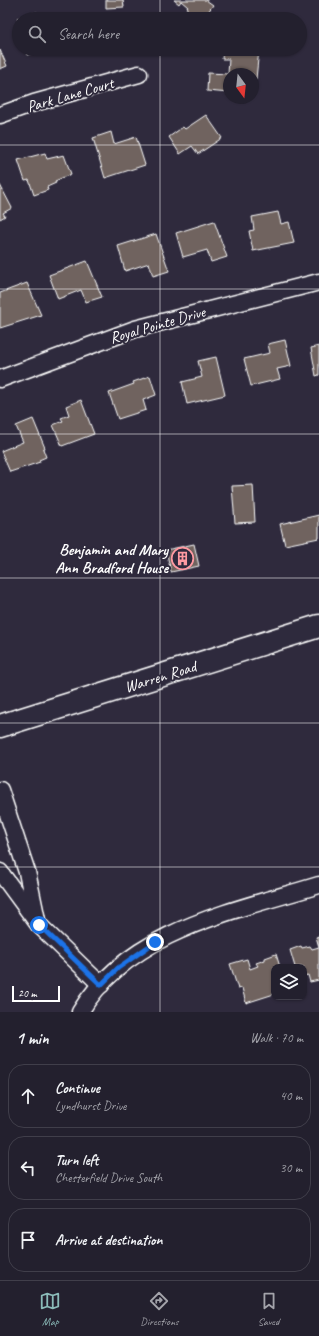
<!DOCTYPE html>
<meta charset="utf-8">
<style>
body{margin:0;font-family:Caveat,sans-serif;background:#2b2836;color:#f1f3f6}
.controls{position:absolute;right:12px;bottom:12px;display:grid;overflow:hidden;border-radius:8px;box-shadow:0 1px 3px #0004}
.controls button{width:36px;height:36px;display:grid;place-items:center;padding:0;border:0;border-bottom:1px solid #403e4a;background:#23202e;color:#f1f3f6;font:20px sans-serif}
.compass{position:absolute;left:223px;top:68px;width:36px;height:36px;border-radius:50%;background:#23202e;box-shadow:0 1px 3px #0004;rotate:165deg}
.scale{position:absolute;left:12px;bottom:10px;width:48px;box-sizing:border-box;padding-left:4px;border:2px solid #fff;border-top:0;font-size:11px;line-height:14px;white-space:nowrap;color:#fff;-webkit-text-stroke:3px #2f2a3d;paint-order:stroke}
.stop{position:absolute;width:12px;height:12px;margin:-9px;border:3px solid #1a73e8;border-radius:50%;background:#fff}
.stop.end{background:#1a73e8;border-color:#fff;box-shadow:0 1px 4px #0008}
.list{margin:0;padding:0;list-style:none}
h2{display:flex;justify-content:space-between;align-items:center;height:52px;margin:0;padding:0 16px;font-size:17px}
h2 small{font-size:13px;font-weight:400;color:#a3a3aa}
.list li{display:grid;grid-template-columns:26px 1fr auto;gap:12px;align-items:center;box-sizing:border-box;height:64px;margin:0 8px 8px;padding:0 8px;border:1px solid #403e4a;border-radius:16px}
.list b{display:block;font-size:15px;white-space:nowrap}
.list p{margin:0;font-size:13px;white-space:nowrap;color:#a3a3aa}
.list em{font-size:13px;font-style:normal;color:#a3a3aa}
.icon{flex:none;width:22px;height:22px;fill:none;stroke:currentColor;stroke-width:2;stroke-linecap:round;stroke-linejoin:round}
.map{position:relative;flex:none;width:319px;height:1012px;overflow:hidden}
.search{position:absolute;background:#23202e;box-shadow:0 1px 3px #0004;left:12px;right:12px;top:12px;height:44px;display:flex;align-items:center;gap:10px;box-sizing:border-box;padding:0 14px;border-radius:22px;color:#a3a3aa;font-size:15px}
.sheet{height:268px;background:#23202e}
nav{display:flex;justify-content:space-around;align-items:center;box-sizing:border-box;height:56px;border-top:1px solid #403e4a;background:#23202e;font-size:11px;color:#a3a3aa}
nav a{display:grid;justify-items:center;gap:2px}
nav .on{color:#8bbbb9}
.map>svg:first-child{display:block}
.building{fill:#6f635e;stroke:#fff}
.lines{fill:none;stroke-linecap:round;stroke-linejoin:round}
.street-casing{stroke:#fff;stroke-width:19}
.secondary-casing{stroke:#fff;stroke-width:25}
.street{stroke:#2f2a3d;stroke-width:16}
.secondary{stroke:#2f2a3d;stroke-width:22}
.route{stroke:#1a73e8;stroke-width:5}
.grid{fill:none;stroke:#fff;stroke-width:1;stroke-opacity:0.55}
.labels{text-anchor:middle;stroke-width:4;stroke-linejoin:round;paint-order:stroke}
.street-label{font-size:16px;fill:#fff;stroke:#2f2a3d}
.poi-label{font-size:16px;font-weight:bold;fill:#fff;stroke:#2f2a3d;text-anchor:end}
</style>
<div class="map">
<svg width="319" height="1012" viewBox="0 0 319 1012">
<rect width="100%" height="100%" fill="#2f2a3d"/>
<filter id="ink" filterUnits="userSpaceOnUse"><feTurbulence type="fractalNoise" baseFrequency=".025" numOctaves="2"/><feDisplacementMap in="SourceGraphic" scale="8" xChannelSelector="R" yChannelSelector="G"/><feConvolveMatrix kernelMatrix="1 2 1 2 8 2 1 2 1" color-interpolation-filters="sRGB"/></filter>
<g filter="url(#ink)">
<g class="building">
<polygon points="106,0 123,0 124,7 106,8"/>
<polygon points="174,0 206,0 213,5 203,19 192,19 184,13 188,7 181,1 179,4"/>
<polygon points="37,12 39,19 47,16 48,19 19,19 19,24 17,18"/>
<polygon points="25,49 44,49 44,50 27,55"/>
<polygon points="223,49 259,49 256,79 254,79 254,85 253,74 229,74 229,93 207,91 208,73 228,74 229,59 222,59"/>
<polygon points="0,50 7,66 0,69"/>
<polygon points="206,115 222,138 198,154 192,146 180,154 169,137 183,127 185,129"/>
<polygon points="111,132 114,144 136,137 145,165 105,178 93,138"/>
<polygon points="45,153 47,159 64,155 71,174 55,181 56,183 47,187 48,190 34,195 29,180 25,181 18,160"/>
<polygon points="0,185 12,208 3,213 5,216 0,219"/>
<polygon points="278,212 281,224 289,222 294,243 253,251 249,231 254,230 252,217"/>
<polygon points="214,221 227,257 211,262 207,250 183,257 176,233"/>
<polygon points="156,234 169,271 153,276 149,263 125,271 118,246"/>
<polygon points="87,261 102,297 86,302 81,290 58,299 49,275"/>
<polygon points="27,283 41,315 0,328 0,293"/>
<polygon points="285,340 291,366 277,369 280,379 251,386 244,359 270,353 268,344"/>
<polygon points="319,346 319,375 316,376 311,348"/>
<polygon points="216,357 225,395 187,404 182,382 202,377 198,361"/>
<polygon points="150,376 156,395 143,400 146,410 118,419 109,393 134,384 133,382"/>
<polygon points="81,400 94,434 62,446 53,425 63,421 61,418 69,415 66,406"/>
<polygon points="33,419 45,448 43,449 46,457 39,460 40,462 10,472 1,451 23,442 16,426"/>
<polygon points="253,485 255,522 235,523 232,486"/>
<polygon points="319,515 319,538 285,545 280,524"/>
<polygon points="194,544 199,566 171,572 166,550"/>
<polygon points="319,936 319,980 310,982 308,975 304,976 304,967 295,967 290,950 301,946 302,948 310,946 312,949 319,947 316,937"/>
<polygon points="276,954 280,967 274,967 274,994 246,1003 242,988 238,989 230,964 247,959 250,969 258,966 256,963 265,960 265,958"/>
</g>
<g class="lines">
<defs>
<g id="street">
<polyline points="0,115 34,103 139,74"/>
<polyline points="0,379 135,329 319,282"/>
<polyline points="0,790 27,872 37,920"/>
<polyline points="0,872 39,925 101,985"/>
<path d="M 80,1012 C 129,930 235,911 319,885"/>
</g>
<polyline id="secondary" points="0,726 319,626"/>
</defs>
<use href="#street" class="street-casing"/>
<use href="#secondary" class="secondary-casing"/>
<use href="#street" class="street"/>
<use href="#secondary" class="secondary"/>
</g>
</g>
<g class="lines" filter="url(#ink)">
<polyline class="route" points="39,925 101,985 118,968 155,942"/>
</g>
<path class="grid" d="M 160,0 L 160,19M 160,49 L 160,1012M 0,145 L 319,145M 0,289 L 319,289M 0,434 L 319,434M 0,578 L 319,578M 0,723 L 319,723M 0,867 L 319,867"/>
<defs>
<symbol id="building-ring" viewBox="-11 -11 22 22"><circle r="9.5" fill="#2f2a3d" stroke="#ff9aa2" stroke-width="1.5"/><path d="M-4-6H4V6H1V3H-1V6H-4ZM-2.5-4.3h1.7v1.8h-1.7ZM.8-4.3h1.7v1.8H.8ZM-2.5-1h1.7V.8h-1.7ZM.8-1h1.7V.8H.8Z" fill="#ff9aa2"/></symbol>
</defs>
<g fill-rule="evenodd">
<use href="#building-ring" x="170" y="546" width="25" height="25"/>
</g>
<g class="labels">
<g class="street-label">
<text transform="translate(70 94) rotate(-16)" y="6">Park Lane Court</text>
<text transform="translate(157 324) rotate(-16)" y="6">Royal Pointe Drive</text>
<text transform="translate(160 676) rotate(-17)" y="6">Warren Road</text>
</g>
<g class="poi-label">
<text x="168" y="555">Benjamin and Mary<tspan x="168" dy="18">Ann Bradford House</tspan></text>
</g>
</g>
</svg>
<div class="controls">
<button><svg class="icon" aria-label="layers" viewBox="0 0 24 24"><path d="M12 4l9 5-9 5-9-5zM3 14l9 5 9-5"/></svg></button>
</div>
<svg class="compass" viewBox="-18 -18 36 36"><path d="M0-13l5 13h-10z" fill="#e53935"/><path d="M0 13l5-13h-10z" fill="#a3a3aa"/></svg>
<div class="scale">20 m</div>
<div class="stop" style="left:39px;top:925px"></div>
<div class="stop end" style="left:155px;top:942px"></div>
<div class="search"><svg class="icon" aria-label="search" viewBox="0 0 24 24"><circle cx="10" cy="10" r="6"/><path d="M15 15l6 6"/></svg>Search here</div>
</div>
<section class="sheet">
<h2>1 min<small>Walk · 70 m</small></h2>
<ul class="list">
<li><svg class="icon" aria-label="ahead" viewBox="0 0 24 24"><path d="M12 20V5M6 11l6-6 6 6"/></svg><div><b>Continue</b><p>Lyndhurst Drive</p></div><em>40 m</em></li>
<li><svg class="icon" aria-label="left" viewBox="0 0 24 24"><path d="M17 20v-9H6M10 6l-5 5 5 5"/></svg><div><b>Turn left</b><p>Chesterfield Drive South</p></div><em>30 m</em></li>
<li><svg class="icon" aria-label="arrive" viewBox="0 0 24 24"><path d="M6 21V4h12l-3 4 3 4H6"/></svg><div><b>Arrive at destination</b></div></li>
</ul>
</section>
<nav>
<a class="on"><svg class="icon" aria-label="map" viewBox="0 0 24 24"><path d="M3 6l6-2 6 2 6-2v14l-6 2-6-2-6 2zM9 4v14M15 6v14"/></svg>Map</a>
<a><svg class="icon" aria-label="directions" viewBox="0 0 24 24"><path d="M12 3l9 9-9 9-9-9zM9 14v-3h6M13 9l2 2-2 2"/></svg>Directions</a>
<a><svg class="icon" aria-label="saved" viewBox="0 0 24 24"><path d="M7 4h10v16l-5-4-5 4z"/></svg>Saved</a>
</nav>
